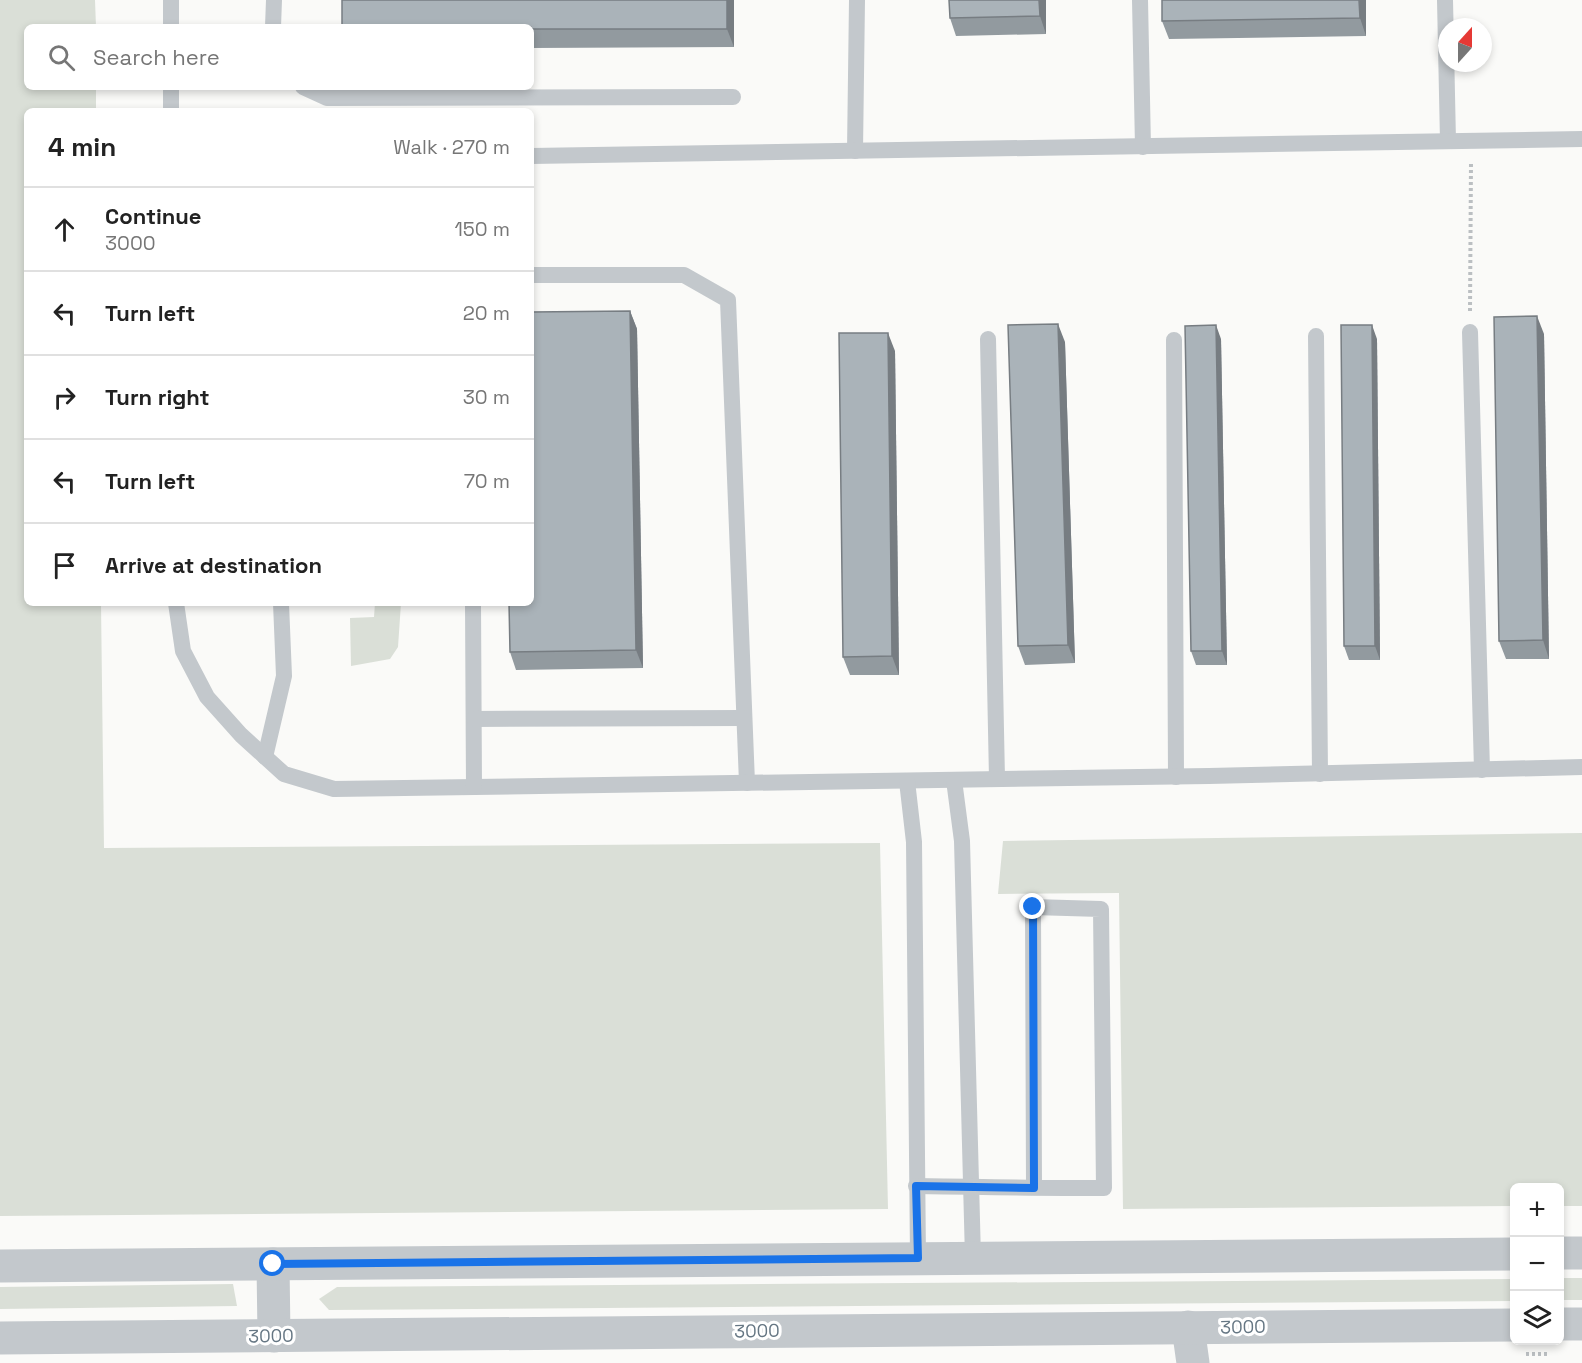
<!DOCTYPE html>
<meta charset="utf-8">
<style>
body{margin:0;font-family:"Space Grotesk",sans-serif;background:#f2f2f2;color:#222}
.controls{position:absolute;right:18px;bottom:18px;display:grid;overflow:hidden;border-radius:9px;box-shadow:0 3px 9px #0003}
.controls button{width:54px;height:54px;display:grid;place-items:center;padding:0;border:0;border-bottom:2px solid #e0e0e0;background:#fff;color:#222;font:30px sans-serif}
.compass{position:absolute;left:1438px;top:18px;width:54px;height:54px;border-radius:50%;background:#fff;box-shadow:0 3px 9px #0003;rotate:21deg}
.stop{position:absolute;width:18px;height:18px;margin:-14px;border:4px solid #1a73e8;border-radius:50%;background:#fff}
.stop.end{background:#1a73e8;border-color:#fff;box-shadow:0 2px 6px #0008}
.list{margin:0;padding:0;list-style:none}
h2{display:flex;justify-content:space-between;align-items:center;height:78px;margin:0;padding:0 24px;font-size:26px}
h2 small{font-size:20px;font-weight:400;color:#767676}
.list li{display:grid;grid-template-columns:39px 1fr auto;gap:18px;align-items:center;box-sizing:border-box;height:84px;padding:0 24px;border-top:2px solid #e0e0e0}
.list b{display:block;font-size:22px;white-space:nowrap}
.list p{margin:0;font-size:20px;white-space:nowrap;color:#767676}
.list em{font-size:20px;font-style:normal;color:#767676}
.icon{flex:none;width:33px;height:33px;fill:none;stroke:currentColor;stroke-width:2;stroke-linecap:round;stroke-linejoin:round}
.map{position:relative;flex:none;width:1582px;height:1363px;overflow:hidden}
.search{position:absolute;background:#fff;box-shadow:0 3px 9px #0003;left:24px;top:24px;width:510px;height:66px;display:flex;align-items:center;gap:15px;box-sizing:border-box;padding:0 21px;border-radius:9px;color:#767676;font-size:22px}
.panel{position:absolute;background:#fff;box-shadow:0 3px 9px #0003;left:24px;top:108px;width:510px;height:498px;border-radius:9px}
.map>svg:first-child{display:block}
.green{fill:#dadfd7}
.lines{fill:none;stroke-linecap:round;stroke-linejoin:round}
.path{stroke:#bbbfc2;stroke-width:4;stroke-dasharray:3 3;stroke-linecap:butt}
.service{stroke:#c3c8cc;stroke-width:16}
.minor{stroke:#c3c8cc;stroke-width:33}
.tertiary{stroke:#c3c8cc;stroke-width:33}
.wall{fill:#929a9f}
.shaded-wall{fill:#777d82}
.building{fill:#aab3b9;stroke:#777d82;stroke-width:1.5}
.route{stroke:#1a73e8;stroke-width:8}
.labels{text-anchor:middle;stroke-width:6;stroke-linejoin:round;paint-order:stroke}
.street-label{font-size:18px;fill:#657683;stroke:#fff}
</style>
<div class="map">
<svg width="1582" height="1363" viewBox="0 0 1582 1363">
<rect width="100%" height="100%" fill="#fafaf8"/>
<g class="green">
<polygon points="0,0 95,0 96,27 27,27 27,87 96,87 96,111 27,111 27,603 101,603 104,848 880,843 888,1209 0,1216"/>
<polygon points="375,603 401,603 398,647 390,659 351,666 350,618 374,617"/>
<polygon points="1582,833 1582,1206 1560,1206 1560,1188 1514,1188 1514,1206 1123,1209 1119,893 998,894 1003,841"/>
<rect x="1560" y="1278" width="22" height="22"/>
<polygon points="1514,1279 1514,1301 329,1310 319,1299 337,1287"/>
<polygon points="233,1284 237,1306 0,1309 0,1287"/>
</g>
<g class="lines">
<g class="path">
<polyline points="1470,311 1471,163"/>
<polyline points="1526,1354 1549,1354"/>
</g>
<g class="service">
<polyline points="171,0 171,27"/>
<polyline points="1140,0 1143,147"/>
<polyline points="1445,0 1448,141"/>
<polyline points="273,27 274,0"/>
<polyline points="171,87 171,111"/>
<polyline points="303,87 327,98 733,97"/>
<polyline points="855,151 857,0"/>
<polyline points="531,156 1582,139"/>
<polyline points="531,275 684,275 728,300 747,783"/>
<polyline points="1470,332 1482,770"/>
<polyline points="1316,336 1320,774"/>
<polyline points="988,339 997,779"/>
<polyline points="1174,340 1176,777"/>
<polyline points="176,603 183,651 207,697 241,735 284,774 334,789 1209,776 1582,767"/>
<polyline points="473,603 474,787"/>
<polyline points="474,719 744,718"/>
<polyline points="265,757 284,676 281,603"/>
<polyline points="954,780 962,841 973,1258"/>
<polyline points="907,781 914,842 918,1258"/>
<path d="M 916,1186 C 979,1187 1042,1188 1104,1188 L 1101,909 L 1033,907 L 1034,1188"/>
</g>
<g class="minor">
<polyline points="273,1264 274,1336"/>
<polyline points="1188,1327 1193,1363"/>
</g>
<g class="tertiary">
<polyline points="1560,1253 1582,1253"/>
<polyline points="0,1266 1514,1254"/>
<polyline points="1560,1324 1582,1324"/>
<polyline points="0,1338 1514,1325"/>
</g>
</g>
<g class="wall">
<polygon points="342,0 734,0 734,47 531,48 531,27"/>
<polygon points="1046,0 1046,34 956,36 950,18"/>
<polygon points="1366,0 1366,36 1169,39 1162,21"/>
<polygon points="630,311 637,329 643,668 516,670 510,652"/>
<polygon points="1544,334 1549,659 1506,659 1499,641"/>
<polygon points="1221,339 1227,665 1196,665 1191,651"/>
<polygon points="1377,339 1380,660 1349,660 1344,646"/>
<polygon points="1065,342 1075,663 1025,665 1018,646"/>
<polygon points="895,351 899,675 850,675 843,657"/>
</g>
<g class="shaded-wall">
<polygon points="727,0 734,0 734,47 727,29"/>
<polygon points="1039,0 1046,0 1046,34 1040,16"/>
<polygon points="1359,0 1366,0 1366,36 1360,18"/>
<polygon points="630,311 637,329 643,668 636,650"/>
<polygon points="1537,316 1544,334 1549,659 1543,640"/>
<polygon points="1058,324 1065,342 1075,663 1068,645"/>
<polygon points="1216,325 1221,339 1227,665 1222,651"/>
<polygon points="1372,325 1377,339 1380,660 1375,646"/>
<polygon points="888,333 895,351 899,675 892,656"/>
</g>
<g class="building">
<polygon points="342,0 727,0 727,29 531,29 531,27 342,27"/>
<polygon points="949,0 1039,0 1040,16 950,18"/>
<polygon points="1162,0 1359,0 1360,18 1162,21"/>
<polygon points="630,311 636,650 510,652 509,603 531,603 531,312"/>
<polygon points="1537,316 1543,640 1499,641 1494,317"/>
<polygon points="1058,324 1068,645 1018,646 1008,325"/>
<polygon points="1216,325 1222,651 1191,651 1185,326"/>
<polygon points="1341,325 1372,325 1375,646 1344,646"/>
<polygon points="839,333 888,333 892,656 843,657"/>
</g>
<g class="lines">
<polyline class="route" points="273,1264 918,1258 916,1186 1034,1188 1033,907"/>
</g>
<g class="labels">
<g class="street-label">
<text transform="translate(1243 1327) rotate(-1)" y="6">3000</text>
<text transform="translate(757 1331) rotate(-1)" y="6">3000</text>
<text transform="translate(271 1336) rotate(-1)" y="6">3000</text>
</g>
</g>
</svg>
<div class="controls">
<button>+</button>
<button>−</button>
<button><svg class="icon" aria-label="layers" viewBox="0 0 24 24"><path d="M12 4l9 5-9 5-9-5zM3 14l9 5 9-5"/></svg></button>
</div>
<svg class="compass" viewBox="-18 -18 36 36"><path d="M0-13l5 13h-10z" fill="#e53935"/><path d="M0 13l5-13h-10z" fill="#767676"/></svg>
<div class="stop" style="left:273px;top:1264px"></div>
<div class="stop end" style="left:1033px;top:907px"></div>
<div class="search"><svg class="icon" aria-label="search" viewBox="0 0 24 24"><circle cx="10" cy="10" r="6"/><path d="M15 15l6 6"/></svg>Search here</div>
<section class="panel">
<h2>4 min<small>Walk · 270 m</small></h2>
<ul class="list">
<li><svg class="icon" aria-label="ahead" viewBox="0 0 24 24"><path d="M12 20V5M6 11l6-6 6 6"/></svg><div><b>Continue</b><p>3000</p></div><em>150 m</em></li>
<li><svg class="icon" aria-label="left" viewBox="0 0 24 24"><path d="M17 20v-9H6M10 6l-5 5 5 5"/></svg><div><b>Turn left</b></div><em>20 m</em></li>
<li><svg class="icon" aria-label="right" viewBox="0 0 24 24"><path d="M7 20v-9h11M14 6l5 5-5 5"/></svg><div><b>Turn right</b></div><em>30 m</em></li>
<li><svg class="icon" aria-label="left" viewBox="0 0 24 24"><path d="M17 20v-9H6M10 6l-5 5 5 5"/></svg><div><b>Turn left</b></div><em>70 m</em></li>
<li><svg class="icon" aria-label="arrive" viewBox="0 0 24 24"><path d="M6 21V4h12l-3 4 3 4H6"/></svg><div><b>Arrive at destination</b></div></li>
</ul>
</section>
</div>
